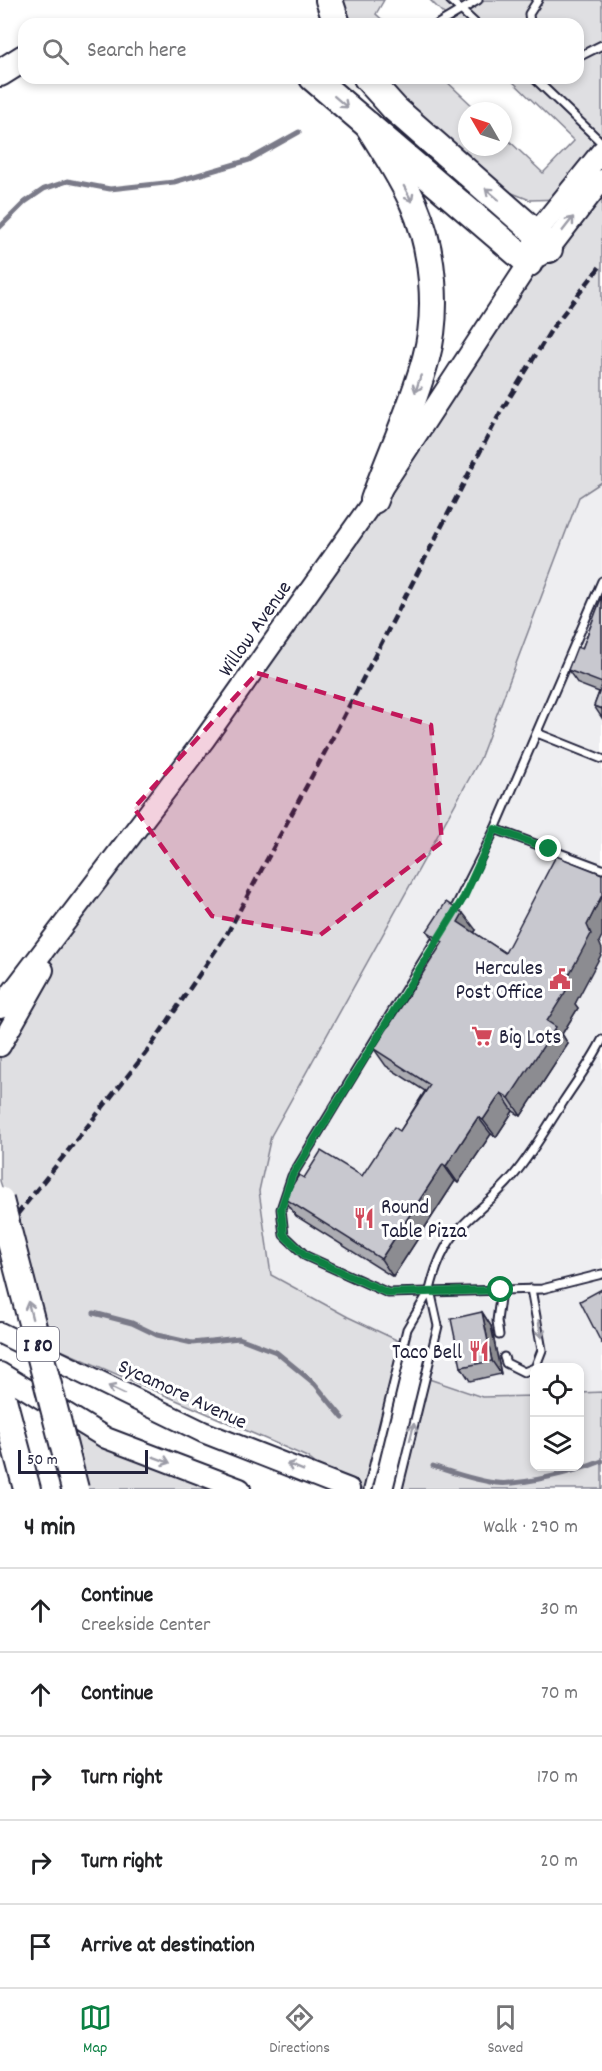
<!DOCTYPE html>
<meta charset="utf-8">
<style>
body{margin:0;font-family:Dekko,sans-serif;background:#f6f6f6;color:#202124}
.controls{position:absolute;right:18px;bottom:18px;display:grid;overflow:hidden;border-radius:12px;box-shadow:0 3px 9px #0003}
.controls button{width:54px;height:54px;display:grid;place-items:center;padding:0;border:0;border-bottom:2px solid #e0e0e0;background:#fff;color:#202124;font:30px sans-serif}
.compass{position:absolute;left:458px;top:102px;width:54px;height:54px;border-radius:50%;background:#fff;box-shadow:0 3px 9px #0003;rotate:309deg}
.scale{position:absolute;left:18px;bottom:15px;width:130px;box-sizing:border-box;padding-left:6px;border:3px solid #22223b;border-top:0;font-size:16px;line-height:21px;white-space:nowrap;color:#22223b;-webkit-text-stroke:4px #fff;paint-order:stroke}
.stop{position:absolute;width:18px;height:18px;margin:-14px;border:4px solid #0b8043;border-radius:50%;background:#fff}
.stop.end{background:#0b8043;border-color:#fff;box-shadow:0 2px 6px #0008}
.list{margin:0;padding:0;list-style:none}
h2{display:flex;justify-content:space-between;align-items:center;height:78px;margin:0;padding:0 24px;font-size:26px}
h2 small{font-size:20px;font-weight:400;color:#757577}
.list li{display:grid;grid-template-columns:39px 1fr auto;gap:18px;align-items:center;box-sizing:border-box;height:84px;padding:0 24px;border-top:2px solid #e0e0e0}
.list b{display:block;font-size:22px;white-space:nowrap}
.list p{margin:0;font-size:20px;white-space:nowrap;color:#757577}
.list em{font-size:20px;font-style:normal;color:#757577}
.icon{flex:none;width:33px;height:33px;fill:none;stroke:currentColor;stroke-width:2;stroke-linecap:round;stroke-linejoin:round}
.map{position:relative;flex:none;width:602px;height:1489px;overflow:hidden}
.search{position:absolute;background:#fff;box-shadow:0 3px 9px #0003;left:18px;right:18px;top:18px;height:66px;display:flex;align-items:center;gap:15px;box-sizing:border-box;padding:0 21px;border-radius:18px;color:#757577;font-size:22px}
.sheet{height:498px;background:#fff}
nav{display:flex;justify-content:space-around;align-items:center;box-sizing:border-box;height:84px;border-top:2px solid #e0e0e0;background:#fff;font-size:16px;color:#757577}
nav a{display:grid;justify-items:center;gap:3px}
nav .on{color:#0b8043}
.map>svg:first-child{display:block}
.built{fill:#eeeef1}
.green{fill:#dfdfe2;stroke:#80808e;stroke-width:1.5}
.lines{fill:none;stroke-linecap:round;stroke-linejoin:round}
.stream{stroke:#7a7a88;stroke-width:5}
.lane-casing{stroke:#22223b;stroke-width:11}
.secondary-casing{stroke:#22223b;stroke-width:24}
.highway-casing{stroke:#22223b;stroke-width:30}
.lane{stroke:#fff;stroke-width:7}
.secondary{stroke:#fff;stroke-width:20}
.highway{stroke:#fff;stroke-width:26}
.rail{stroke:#22223b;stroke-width:4.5;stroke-dasharray:9 4.5;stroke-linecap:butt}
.highway-bridge-casing{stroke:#22223b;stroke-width:30;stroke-linecap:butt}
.highway-bridge{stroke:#fff;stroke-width:26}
.wall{fill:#acacb2;stroke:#22223b;stroke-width:1.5}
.shaded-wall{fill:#8c8c91;stroke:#22223b;stroke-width:1.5}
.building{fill:#c8c8cf;stroke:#22223b;stroke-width:1.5}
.oneway{stroke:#9c9ca7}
.route{stroke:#0b8043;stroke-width:8}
.marked{fill:#c2185b;fill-opacity:0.2;stroke:#c2185b;stroke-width:4.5;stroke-dasharray:12 8;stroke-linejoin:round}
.labels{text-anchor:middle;stroke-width:6;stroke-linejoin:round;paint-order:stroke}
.shield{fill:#fff;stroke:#646476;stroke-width:1.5}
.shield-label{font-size:20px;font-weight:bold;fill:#22223b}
.street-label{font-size:21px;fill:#22223b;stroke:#fff}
.poi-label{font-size:21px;fill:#22223b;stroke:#fff;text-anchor:end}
</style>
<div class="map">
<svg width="602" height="1489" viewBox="0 0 602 1489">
<rect width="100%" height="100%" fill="#fff"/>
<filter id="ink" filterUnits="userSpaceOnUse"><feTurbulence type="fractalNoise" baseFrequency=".0167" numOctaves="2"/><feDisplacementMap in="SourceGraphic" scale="12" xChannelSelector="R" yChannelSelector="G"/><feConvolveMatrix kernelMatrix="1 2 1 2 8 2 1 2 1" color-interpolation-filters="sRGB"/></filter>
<g filter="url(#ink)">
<polygon class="built" points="602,482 602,1392 580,1393 580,1368 534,1368 534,1396 482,1397 426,1378 431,1354 348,1317 271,1275 259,1191 271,1136 480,759 579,497"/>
<g class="green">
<polygon points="343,0 384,0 376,14 387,24 352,24"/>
<polygon points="430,0 602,0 602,151 562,199 530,200 507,191 403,100 383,78 443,78 478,111 467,111 467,147 503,147 503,135 543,173 574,141 509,78 578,78 578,24 454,24"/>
<polygon points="602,180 602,482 579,497 480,759 271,1136 259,1191 271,1275 348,1317 403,1343 368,1489 347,1489 307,1457 47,1344 39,1299 0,1181 0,1014 438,400"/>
<polygon points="426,1378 482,1397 534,1396 534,1466 580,1466 580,1393 602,1392 602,1489 398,1489"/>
<polygon points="56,1412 240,1489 75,1489"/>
</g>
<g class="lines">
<g class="stream">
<polyline points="0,227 25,202 44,189 68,181 110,189 174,182 249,160 299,132"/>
<polyline points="94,1313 132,1323 157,1335 192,1343 239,1338 276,1352 315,1384 343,1418"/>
<path d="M 433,1466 C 453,1473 474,1480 496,1483 C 521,1486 578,1471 602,1461"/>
</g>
<defs>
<g id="lane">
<polyline points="450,0 476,24"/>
<polyline points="438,24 478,0"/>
<polyline points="530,24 529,14 538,0"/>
<polyline points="578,57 602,45"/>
<polyline points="534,78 602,143"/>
<polyline points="537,733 602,759"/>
<polyline points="495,829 602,869"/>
<polyline points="452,914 495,829 602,581"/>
<polyline points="438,936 292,1176 281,1209 284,1235 306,1256 388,1293 542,1289 602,1274"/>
<polyline points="531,1289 542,1350 535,1368"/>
<path d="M 430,1290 C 446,1222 474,1222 514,1175 C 533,1152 547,1127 563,1102 C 576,1082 591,1062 602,1040"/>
<polyline points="499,1335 497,1321 501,1290"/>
<polyline points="504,1357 506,1363 524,1372 534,1368"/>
<polyline points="368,1489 407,1329 430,1290 438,1326 398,1489"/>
</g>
<g id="secondary">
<polyline points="539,256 549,249 602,180"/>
<polyline points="0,1008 204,740 374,500 529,263 536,233 602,151"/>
<polyline points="0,1046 43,970"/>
<polyline points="0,1333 203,1432 349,1489"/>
<polyline points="0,1373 106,1438 240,1489"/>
</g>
<g id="highway">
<polyline points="329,0 337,24"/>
<polyline points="0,73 24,58"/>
<polyline points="313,78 529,263"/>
<polyline points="367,78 395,109 536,233 549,249"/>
<path d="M 368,125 C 384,151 402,177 414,205 C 433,249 439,311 426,358 C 413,407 391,453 374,500"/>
<polyline points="0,1388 27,1489"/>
</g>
</defs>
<use href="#lane" class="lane-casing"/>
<use href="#secondary" class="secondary-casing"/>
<use href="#highway" class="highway-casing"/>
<use href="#lane" class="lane"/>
<use href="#secondary" class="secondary"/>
<use href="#highway" class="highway"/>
<polyline class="rail" points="0,1236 149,1049 228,932 333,737 500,413 553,327 602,264"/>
<defs>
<polyline id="highway-bridge" points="0,1200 75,1489"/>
</defs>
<use href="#highway-bridge" class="highway-bridge-casing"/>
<use href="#highway-bridge" class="highway-bridge"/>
</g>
<g class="wall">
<polygon points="602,596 602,718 594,706 599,692 578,684 568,670 582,649"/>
<polygon points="476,930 474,933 505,953 599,942 575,1004 578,1008 562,1034 568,1044 521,1116 513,1111 496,1137 491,1134 458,1183 455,1181 393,1277 296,1216 284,1198 304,1178 362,1176 400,1131 425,1091 386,1066 374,1049 439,948 427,931"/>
<polygon points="482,1312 491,1326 501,1374 470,1381 461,1367"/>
</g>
<g class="shaded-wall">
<polygon points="602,895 602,936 599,942 602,949 602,953 575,1004 578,1008 562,1034 568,1044 521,1116 509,1098 547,1021 562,988 587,925"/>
<polygon points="463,913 476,930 470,940 458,922"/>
<polygon points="501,1093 513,1111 496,1137 483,1120"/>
<polygon points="478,1117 491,1134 458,1183 446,1166"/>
<polygon points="443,1164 455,1181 393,1277 381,1259"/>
<polygon points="482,1312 491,1326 501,1374 492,1361"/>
</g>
<g class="building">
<polygon points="602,596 602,683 568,670 577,647 582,649"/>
<polygon points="602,685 602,709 594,706"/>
<polygon points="556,856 602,874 602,895 587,925 591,934 562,988 566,991 547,1021 556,1027 509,1098 501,1093 483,1120 478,1117 446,1166 443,1164 381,1259 284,1198 299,1175 304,1178 321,1151 362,1176 394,1127 400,1131 430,1085 374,1049 443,942 427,931 446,902 463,913 458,922 505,953"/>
<polygon points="602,1289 602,1344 580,1301"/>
<polygon points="482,1312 492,1361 461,1367 451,1319"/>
</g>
<defs><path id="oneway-shaft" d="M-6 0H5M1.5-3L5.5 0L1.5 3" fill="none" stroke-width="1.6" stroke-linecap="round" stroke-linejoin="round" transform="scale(1.5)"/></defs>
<g class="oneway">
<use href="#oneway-shaft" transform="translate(341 102) rotate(41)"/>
<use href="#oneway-shaft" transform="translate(408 194) rotate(62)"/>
<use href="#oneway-shaft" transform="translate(492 194) rotate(-139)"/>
<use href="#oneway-shaft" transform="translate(568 224) rotate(-52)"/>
<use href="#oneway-shaft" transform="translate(418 384) rotate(108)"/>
<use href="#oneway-shaft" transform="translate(30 1310) rotate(-104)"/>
<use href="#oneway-shaft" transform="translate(540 1329) rotate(80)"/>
<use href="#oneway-shaft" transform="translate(116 1390) rotate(-154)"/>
<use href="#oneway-shaft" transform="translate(412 1432) rotate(-76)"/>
<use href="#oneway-shaft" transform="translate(162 1460) rotate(21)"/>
<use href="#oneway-shaft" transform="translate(295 1467) rotate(-158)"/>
</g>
</g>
<g class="lines" filter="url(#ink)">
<polyline class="route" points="501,1290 388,1293 306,1256 284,1235 281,1209 292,1176 464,897 495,829 549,849"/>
</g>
<path class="marked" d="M 257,673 L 431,725 L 442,842 L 320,935 L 212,916 L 134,808 Z"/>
<defs>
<symbol id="civic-bare" viewBox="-9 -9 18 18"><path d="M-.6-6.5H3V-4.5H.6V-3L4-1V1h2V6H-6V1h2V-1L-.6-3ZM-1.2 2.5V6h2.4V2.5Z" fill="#d1495b" stroke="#fff" stroke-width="2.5" paint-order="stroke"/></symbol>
<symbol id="supermarket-bare" viewBox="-9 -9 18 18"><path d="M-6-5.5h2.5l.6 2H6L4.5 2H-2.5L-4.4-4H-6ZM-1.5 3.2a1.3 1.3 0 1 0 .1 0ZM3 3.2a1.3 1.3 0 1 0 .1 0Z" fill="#d1495b" stroke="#fff" stroke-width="2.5" paint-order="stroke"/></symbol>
<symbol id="restaurant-bare" viewBox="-9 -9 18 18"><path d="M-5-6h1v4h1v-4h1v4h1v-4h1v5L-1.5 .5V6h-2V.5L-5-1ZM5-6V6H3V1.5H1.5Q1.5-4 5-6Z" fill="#d1495b" stroke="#fff" stroke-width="2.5" paint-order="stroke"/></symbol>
</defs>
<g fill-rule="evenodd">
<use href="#civic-bare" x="545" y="964" width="30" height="30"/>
<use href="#supermarket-bare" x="467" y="1021" width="30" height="30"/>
<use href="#restaurant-bare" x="349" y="1203" width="30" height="30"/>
<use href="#restaurant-bare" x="464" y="1336" width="30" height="30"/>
</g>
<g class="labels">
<rect class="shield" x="17" y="1327" width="42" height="34" rx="4.5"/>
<g class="shield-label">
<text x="38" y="1351">I 80</text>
</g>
<g class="street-label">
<text transform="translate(254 628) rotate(-55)" y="7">Willow Avenue</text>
<text transform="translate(183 1393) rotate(25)" y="7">Sycamore Avenue</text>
</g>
<g class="poi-label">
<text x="543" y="974">Hercules<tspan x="543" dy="24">Post Office</tspan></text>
<text x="499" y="1043" text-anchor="start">Big Lots</text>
<text x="381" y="1213" text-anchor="start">Round<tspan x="381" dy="24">Table Pizza</tspan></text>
<text x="462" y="1358">Taco Bell</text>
</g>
</g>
</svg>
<div class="controls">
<button><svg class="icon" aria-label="locate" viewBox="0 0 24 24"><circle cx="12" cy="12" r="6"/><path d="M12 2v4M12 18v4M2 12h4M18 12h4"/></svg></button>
<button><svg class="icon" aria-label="layers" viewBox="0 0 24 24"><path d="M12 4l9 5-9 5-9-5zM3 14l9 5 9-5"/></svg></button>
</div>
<svg class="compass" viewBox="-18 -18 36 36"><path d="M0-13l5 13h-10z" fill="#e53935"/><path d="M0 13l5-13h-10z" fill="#757577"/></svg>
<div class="scale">50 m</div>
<div class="stop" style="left:501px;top:1290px"></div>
<div class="stop end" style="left:549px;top:849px"></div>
<div class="search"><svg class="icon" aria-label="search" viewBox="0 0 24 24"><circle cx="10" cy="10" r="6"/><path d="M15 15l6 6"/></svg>Search here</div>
</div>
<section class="sheet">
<h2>4 min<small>Walk · 290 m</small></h2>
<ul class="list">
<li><svg class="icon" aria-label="ahead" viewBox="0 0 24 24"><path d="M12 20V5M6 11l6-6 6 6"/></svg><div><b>Continue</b><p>Creekside Center</p></div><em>30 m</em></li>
<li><svg class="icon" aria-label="ahead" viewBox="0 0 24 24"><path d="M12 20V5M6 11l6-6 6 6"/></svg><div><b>Continue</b></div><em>70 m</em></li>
<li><svg class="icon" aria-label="right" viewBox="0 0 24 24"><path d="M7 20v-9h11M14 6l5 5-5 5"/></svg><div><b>Turn right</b></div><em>170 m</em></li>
<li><svg class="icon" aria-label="right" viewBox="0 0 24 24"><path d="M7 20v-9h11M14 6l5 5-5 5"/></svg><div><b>Turn right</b></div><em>20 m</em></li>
<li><svg class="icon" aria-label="arrive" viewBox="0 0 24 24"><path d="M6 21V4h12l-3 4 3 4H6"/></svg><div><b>Arrive at destination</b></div></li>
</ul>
</section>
<nav>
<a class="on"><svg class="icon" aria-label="map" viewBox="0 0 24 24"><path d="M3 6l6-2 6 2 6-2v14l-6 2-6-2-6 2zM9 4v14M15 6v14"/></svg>Map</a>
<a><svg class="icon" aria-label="directions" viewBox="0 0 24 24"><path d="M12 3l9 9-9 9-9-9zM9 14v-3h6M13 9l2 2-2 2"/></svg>Directions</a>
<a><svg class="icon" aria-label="saved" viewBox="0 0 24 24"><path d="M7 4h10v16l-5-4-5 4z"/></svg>Saved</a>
</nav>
